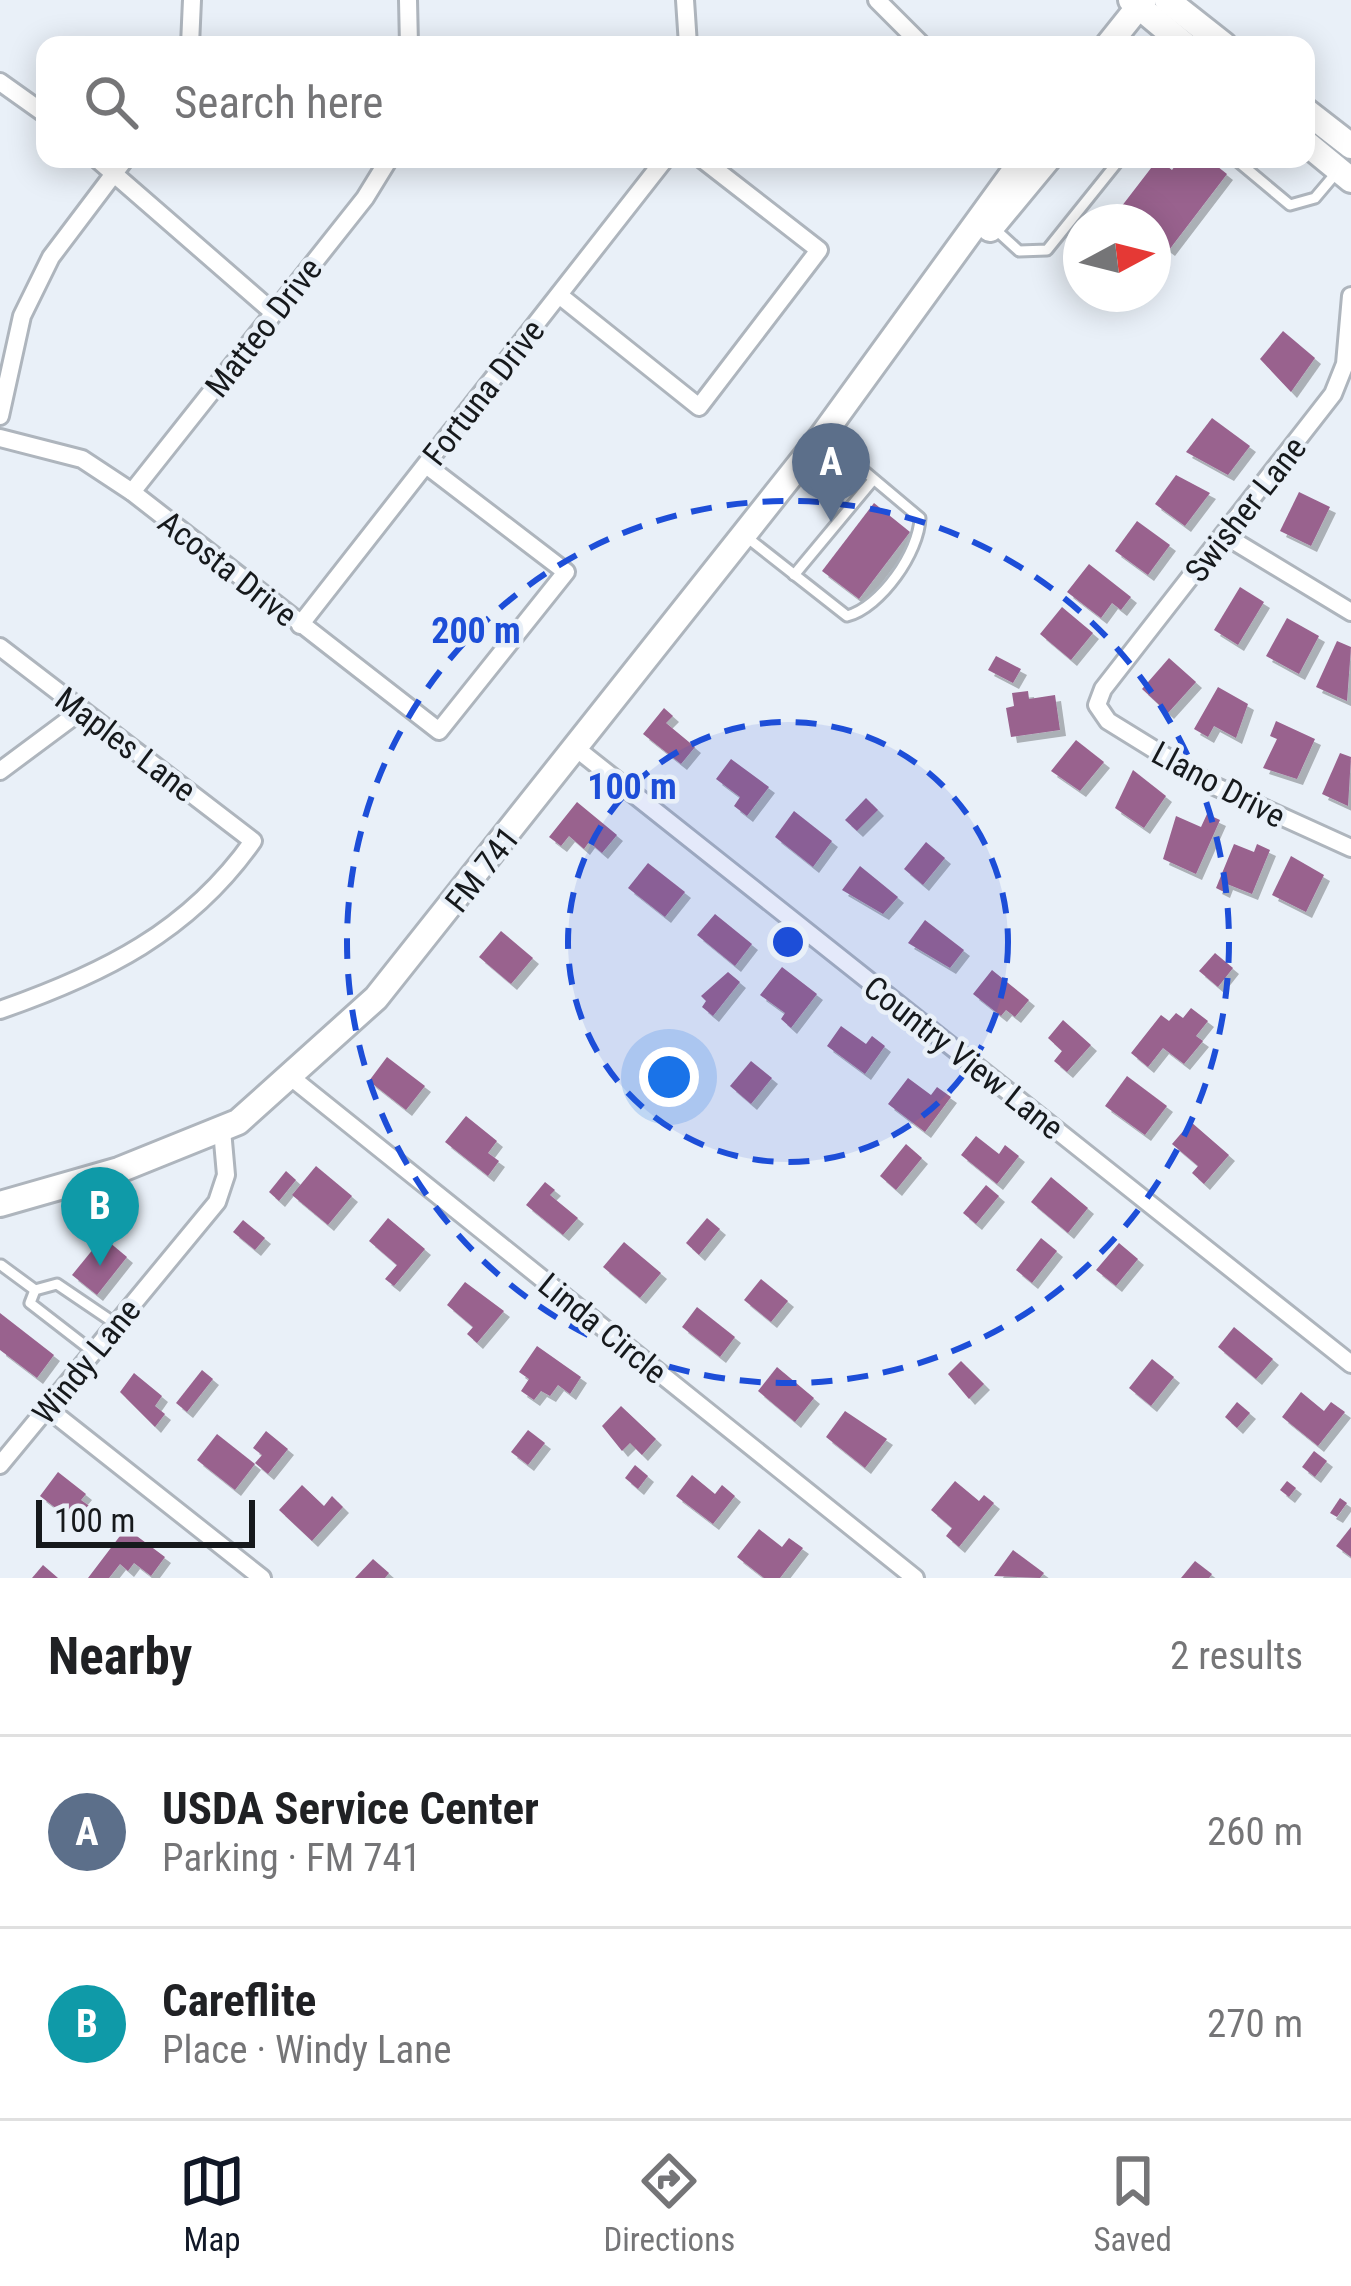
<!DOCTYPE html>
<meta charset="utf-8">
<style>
body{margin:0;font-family:"Roboto Condensed",sans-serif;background:#f2f2f2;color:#202124}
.compass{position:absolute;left:1063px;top:204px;width:108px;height:108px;border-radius:50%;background:#fff;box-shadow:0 6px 30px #0003;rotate:83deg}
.scale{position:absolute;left:36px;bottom:30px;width:219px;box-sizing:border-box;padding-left:12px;border:6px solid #16191c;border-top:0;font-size:33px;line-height:42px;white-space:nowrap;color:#16191c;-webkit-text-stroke:9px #e9f0f8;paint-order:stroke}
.you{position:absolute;left:669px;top:1077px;width:42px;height:42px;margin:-30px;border:9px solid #fff;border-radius:50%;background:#1a73e8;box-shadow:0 0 0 18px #1a73e833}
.badge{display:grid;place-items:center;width:78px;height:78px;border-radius:50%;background:#111827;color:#fff;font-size:39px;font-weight:700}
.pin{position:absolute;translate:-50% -99px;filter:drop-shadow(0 3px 6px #0008)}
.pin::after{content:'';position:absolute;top:63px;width:42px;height:36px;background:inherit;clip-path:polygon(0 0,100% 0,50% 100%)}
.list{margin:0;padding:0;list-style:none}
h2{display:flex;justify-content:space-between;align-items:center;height:156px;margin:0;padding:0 48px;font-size:51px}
h2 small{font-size:39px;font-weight:400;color:#757577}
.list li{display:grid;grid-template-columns:78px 1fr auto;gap:36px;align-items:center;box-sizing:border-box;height:192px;padding:0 48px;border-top:3px solid #e0e0e0}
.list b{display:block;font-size:45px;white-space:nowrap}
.list p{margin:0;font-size:39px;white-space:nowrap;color:#757577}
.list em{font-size:39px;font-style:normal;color:#757577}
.icon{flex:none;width:66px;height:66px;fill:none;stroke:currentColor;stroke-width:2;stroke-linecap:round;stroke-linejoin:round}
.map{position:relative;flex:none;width:1351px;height:1578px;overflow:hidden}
.search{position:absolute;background:#fff;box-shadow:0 6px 30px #0003;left:36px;right:36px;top:36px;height:132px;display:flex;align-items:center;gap:30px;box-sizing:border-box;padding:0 42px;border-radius:24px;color:#757577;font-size:45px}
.sheet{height:540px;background:#fff}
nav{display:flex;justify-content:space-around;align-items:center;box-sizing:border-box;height:168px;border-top:3px solid #e0e0e0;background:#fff;font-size:33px;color:#757577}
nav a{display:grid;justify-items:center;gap:6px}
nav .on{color:#111827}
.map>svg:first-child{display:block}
.building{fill:#99628e;filter:url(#shadow)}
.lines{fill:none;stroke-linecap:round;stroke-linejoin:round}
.lane-casing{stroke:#aeb5bd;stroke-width:15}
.street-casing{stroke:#aeb5bd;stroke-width:22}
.secondary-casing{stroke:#aeb5bd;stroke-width:30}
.lane{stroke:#fff;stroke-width:9}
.street{stroke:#fff;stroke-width:16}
.secondary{stroke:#fff;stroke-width:24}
.ring{fill:none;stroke:#1d4ed8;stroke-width:6;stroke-dasharray:21 15}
.labels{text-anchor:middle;stroke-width:9;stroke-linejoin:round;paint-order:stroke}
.street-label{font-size:33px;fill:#16191c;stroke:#e9f0f8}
.centre{fill:#1d4ed8;stroke:#e9f0f8;stroke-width:6}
.ring-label{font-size:36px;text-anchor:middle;font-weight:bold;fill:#1d4ed8;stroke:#e9f0f8;stroke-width:9;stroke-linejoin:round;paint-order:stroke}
</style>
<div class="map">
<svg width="1351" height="1578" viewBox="0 0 1351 1578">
<defs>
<filter id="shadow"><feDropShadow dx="6" dy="6" stdDeviation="0" flood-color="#0004"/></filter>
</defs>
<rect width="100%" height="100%" fill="#e9f0f8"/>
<g class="building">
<polygon points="1158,159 1172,170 1180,159 1208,159 1227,174 1169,250 1153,238 1153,222 1133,222 1118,211"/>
<polygon points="1283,331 1315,358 1291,392 1260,359"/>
<polygon points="1212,418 1250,446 1228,475 1186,452"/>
<polygon points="1176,475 1210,493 1185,526 1155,504"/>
<polygon points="1299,492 1330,507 1311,546 1280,531"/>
<polygon points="874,503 910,532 859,599 822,571"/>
<polygon points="1137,521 1170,545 1148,575 1115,551"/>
<polygon points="1089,564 1131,597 1121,610 1112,603 1101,618 1067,592"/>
<polygon points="1240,587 1264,602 1238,645 1214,630"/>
<polygon points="1062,607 1093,633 1071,660 1040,634"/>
<polygon points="1287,618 1319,636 1299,674 1266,656"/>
<polygon points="1337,641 1351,647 1347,701 1316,687"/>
<polygon points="996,656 1021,669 1013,683 988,670"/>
<polygon points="1169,658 1196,682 1168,713 1142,689"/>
<polygon points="1218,687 1248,704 1236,738 1214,726 1208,737 1194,729"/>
<polygon points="1028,691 1029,699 1055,695 1060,730 1011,737 1006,708 1014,706 1012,693"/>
<polygon points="664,708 673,716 666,723 695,747 681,764 643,734"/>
<polygon points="1276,721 1315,739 1297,779 1263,768 1277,739 1270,736"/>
<polygon points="1076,740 1104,762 1080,791 1051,771"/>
<polygon points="1340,753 1351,757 1348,806 1322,794"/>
<polygon points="731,759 769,787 747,816 734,806 740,797 716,779"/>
<polygon points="1133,770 1166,796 1144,828 1115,808"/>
<polygon points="866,798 878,810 857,831 845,820"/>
<polygon points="577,802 617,835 602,853 589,842 584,849 569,836 561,846 549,837"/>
<polygon points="794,811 832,841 813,867 775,837"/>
<polygon points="1207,814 1220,820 1196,874 1163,859 1176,816 1201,827"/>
<polygon points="926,842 945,858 923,885 904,869"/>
<polygon points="1234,844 1254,852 1257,844 1270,850 1252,894 1227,884 1224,892 1216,888"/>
<polygon points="1291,856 1324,875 1306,912 1272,895"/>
<polygon points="648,863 685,892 665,917 628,888"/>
<polygon points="860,866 898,897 883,914 842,890"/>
<polygon points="715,914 752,944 735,966 697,935"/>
<polygon points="925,920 964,950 950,968 908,943"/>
<polygon points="501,931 533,958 511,984 479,957"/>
<polygon points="1215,953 1233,968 1218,987 1199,971"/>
<polygon points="782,967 817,994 791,1028 781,1019 785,1013 760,995"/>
<polygon points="992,970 1029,1000 1015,1017 1006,1010 1001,1016 973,994"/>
<polygon points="728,972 740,982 713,1016 702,1007 706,1001 701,996"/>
<polygon points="1191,1008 1208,1021 1196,1036 1203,1041 1184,1064 1163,1048 1148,1067 1131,1053 1161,1015 1169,1021 1176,1013 1183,1018"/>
<polygon points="1063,1020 1091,1045 1067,1072 1054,1061 1062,1051 1048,1038"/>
<polygon points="841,1026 866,1044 872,1036 885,1046 865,1074 827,1046"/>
<polygon points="387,1057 425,1086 406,1110 369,1081"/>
<polygon points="751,1061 772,1078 751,1104 730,1086"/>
<polygon points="1127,1076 1167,1106 1145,1135 1105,1106"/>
<polygon points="908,1078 931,1095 937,1087 951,1097 925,1132 888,1104"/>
<polygon points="466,1116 497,1141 488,1153 499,1161 488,1176 445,1142"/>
<polygon points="1191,1122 1229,1155 1204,1184 1192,1173 1198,1166 1172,1144"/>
<polygon points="976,1136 999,1154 1005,1145 1019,1156 997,1184 961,1155"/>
<polygon points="906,1144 922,1158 896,1190 880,1176"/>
<polygon points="316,1166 352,1196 328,1225 292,1195"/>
<polygon points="286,1171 296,1180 279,1201 269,1192"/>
<polygon points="1051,1177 1088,1208 1068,1233 1031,1202"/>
<polygon points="545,1182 555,1190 550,1195 578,1218 563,1235 526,1205"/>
<polygon points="986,1185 999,1196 976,1224 963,1213"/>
<polygon points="388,1218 425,1249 394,1286 385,1279 397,1265 369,1241"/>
<polygon points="707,1218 720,1229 699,1255 686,1243"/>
<polygon points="243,1220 265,1238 255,1250 233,1232"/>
<polygon points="103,1237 127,1257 97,1295 72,1275"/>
<polygon points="1041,1238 1057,1251 1032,1283 1016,1270"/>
<polygon points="624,1242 661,1273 640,1298 603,1267"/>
<polygon points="1119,1243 1138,1259 1116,1286 1096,1270"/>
<polygon points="761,1279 788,1301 771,1322 744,1300"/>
<polygon points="465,1282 504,1311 477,1343 467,1334 473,1327 447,1305"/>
<polygon points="697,1307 735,1337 720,1357 682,1327"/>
<polygon points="0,1313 54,1355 37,1378 0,1350"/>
<polygon points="1234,1327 1273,1359 1256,1379 1218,1347"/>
<polygon points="537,1346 581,1377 570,1394 558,1385 550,1396 541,1391 534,1400 521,1391 529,1379 519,1372"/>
<polygon points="1152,1359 1174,1377 1151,1406 1129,1388"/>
<polygon points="961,1361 984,1384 969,1399 948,1374"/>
<polygon points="777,1367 814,1398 795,1422 758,1391"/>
<polygon points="202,1370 213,1379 187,1412 176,1403"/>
<polygon points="134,1373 162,1396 155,1406 165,1414 155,1427 120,1392"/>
<polygon points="1301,1392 1324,1411 1331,1402 1345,1412 1318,1446 1282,1417"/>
<polygon points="1237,1402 1250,1413 1237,1428 1225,1417"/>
<polygon points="621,1406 656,1439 642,1455 630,1443 622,1451 602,1426"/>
<polygon points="845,1411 887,1439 865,1468 826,1437"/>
<polygon points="528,1430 545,1443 528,1465 511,1452"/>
<polygon points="266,1431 288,1449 268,1474 255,1463 262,1455 253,1448"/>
<polygon points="217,1434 255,1464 235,1490 197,1460"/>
<polygon points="1314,1451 1327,1461 1315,1477 1302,1467"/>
<polygon points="635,1465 648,1476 638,1489 625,1478"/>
<polygon points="58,1472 86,1494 81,1500 92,1508 78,1526 59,1512 52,1514 57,1509 40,1496"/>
<polygon points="692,1475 715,1494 722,1485 735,1496 713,1524 676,1496"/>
<polygon points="955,1481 979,1501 984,1495 994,1503 959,1547 946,1536 952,1528 931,1510"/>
<polygon points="1287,1481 1296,1488 1289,1497 1280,1490"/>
<polygon points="302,1485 324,1506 332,1496 343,1507 312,1541 279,1510"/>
<polygon points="1340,1498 1347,1503 1337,1517 1330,1513"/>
<polygon points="1351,1527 1351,1557 1336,1546"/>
<polygon points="126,1528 165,1557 151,1576 134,1563 128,1571 120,1564 109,1578 88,1578"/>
<polygon points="759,1529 782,1547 789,1538 803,1548 780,1578 764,1578 737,1557"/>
<polygon points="1013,1550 1044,1573 1040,1578 994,1576"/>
<polygon points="373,1559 389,1573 385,1578 355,1578"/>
<polygon points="1195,1561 1212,1574 1209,1578 1181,1578"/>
<polygon points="43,1565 58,1578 32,1578"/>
</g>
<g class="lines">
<defs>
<g id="lane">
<polyline points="1235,159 1290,205 1315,198 1337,172"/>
<polyline points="996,230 1019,251 1047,250 1120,159"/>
<path d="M 744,535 L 847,616 C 881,607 919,552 920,518 L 826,439"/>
<polyline points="794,575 873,480"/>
<polyline points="1,1265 35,1290"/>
<polyline points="92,1351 30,1303 35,1290 57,1284 116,1324"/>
</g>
<g id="street">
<polyline points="408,0 409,45"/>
<polyline points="685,0 688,45"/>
<polyline points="877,0 922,45"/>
<polyline points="190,45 192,0"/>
<polyline points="0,82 45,114"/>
<polyline points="97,159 274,313"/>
<polyline points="559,295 699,407 819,250 702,159"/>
<polyline points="1351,296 1345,364 1333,394 1103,689 1097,705 1108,721 1210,784 1351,848"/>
<polyline points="0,416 22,316 51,257 125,159"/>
<polyline points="0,438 82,459 132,492 439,731 566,572 426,465"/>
<polyline points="132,492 365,198 389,159"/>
<polyline points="1224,535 1351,612"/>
<polyline points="300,625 665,159"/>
<path d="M 0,647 L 253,841 C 189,932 103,974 0,1010"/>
<polyline points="577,749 1351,1364"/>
<polyline points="0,771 82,710"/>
<polyline points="292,1078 915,1578"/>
<polyline points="47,1408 262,1578"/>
<polyline points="0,1465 217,1202 226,1175 222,1130"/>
</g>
<g id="secondary">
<polyline points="1131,0 1185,45"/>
<polyline points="1167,0 1224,45"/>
<polyline points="1108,45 1144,0"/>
<polyline points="1306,111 1351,146"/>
<polyline points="1306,143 1351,180"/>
<polyline points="990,229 1048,159"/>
<polyline points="0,1204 119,1170 238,1122 376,998 822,436 1023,159"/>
</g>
</defs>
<use href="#lane" class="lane-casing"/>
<use href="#street" class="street-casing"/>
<use href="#secondary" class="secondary-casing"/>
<use href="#lane" class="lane"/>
<use href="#street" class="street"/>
<use href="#secondary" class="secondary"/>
</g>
<circle cx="788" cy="942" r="220" fill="#1d4ed8" fill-opacity=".12"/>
<g class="ring">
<circle cx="788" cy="942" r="220"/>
<circle cx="788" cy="942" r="441"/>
</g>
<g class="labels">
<g class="street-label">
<text transform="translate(263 327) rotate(-52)" y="12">Matteo Drive</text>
<text transform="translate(483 392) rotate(-52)" y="12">Fortuna Drive</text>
<text transform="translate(1245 509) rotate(-52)" y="12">Swisher Lane</text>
<text transform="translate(228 568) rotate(38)" y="12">Acosta Drive</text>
<text transform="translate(126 744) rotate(37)" y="12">Maples Lane</text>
<text transform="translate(1219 784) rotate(28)" y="12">Llano Drive</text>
<text transform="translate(482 869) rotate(-52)" y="12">FM 741</text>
<text transform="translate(964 1057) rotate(38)" y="12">Country View Lane</text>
<text transform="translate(603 1328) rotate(39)" y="12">Linda Circle</text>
<text transform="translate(86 1361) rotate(-51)" y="12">Windy Lane</text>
</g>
</g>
<circle cx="788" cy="942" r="18" class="centre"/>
<g class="ring-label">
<text x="476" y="643">200 m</text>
<text x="632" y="799">100 m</text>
</g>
</svg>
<svg class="compass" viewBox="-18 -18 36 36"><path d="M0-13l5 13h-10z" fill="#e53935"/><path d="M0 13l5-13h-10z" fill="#757577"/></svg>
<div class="scale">100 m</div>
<div class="you"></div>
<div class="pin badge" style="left:831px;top:522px;background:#5c6f8a">A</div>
<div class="pin badge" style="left:100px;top:1266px;background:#0f9aa8">B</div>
<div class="search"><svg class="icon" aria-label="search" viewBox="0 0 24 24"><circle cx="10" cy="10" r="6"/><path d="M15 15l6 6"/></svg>Search here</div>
</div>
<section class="sheet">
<h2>Nearby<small>2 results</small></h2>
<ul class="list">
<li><span class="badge" style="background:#5c6f8a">A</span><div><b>USDA Service Center</b><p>Parking · FM 741</p></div><em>260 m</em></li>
<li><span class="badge" style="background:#0f9aa8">B</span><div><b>Careflite</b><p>Place · Windy Lane</p></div><em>270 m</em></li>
</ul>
</section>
<nav>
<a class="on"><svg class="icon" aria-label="map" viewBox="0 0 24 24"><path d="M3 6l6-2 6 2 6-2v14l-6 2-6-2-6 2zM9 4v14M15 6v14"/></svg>Map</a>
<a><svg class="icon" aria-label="directions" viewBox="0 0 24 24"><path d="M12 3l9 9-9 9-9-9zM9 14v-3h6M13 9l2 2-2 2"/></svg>Directions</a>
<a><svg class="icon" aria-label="saved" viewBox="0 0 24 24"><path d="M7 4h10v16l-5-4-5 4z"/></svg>Saved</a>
</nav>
